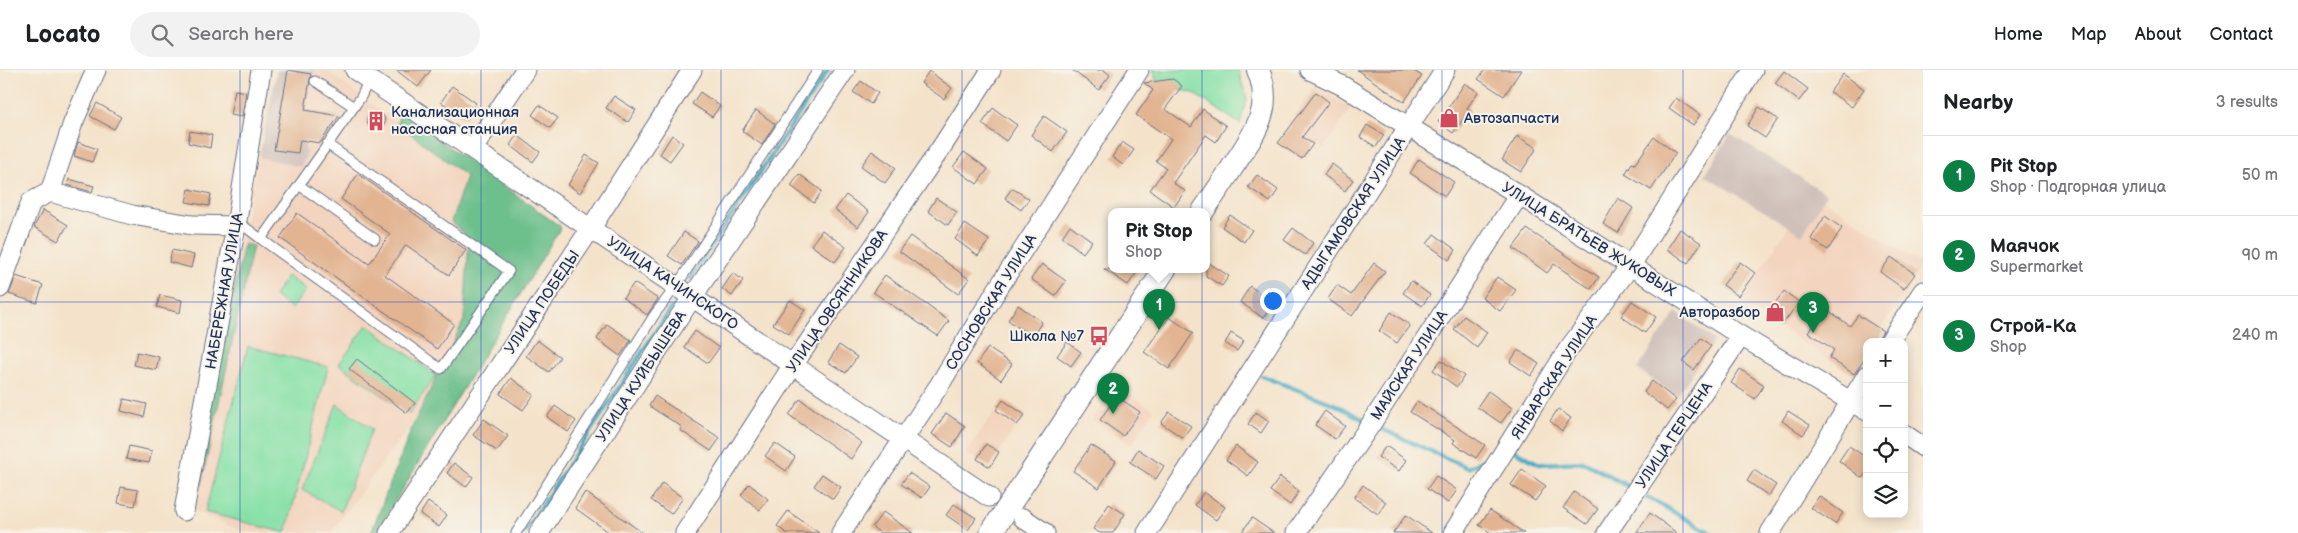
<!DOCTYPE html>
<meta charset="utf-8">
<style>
body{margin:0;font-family:"Balsamiq Sans",sans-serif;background:#f2f2f2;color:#202124}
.controls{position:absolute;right:15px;bottom:15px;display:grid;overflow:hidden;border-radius:10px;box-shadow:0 2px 12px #0003}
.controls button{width:45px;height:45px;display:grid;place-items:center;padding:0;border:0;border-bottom:1px solid #e0e0e0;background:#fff;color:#202124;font:25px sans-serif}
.you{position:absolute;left:1272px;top:230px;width:18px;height:18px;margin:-12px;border:4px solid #fff;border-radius:50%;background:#1a73e8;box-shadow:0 0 0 8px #1a73e833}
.badge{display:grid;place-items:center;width:32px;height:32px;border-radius:50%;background:#0b8043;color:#fff;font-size:16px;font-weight:700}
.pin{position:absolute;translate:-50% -41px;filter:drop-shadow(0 1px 2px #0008)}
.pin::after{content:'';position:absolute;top:26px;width:18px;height:15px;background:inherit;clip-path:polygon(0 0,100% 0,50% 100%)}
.popup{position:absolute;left:1108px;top:138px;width:102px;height:65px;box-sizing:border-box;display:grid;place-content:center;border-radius:10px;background:#fff;filter:drop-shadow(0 1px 4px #0005);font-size:16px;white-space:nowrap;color:#757577}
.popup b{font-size:19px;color:#202124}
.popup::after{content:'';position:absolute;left:50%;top:100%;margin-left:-10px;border:10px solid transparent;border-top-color:#fff}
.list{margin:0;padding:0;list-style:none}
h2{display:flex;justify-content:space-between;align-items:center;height:65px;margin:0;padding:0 20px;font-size:21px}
h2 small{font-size:16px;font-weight:400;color:#757577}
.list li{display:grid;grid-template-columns:32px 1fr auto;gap:15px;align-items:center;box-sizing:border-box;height:80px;padding:0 20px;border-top:1px solid #e0e0e0}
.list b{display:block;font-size:19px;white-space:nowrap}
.list p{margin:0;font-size:16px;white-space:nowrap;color:#757577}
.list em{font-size:16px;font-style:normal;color:#757577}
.icon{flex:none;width:28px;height:28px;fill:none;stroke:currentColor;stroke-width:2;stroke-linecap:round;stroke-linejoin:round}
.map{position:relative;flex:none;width:1923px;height:463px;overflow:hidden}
header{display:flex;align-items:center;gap:30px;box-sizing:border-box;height:70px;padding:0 25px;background:#fff;border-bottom:1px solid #e0e0e0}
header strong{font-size:24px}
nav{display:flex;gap:28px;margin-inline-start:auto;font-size:18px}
.search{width:350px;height:45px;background:#f2f2f2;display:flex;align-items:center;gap:12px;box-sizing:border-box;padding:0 18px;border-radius:28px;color:#757577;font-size:19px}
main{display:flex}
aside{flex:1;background:#fff}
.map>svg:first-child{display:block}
.built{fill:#f3d4be}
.industrial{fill:#cfc0ba}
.green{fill:#87e1a7;stroke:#518882}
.forest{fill:#6dbf8c;stroke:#447775}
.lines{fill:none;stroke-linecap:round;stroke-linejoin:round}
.stream{stroke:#44abc4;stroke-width:4.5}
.building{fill:#e2b491}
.service-casing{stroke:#676e84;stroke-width:11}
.minor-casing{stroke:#676e84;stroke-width:21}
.tertiary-casing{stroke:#676e84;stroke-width:24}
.service{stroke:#fff;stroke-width:9}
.minor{stroke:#fff;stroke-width:19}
.tertiary{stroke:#fff;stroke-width:22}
.grid{fill:none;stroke:#1d4ed8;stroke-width:1;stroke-opacity:0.55}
.labels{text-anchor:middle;stroke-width:4;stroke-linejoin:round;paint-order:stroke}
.poi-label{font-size:15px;fill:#1b2f5e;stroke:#f7f3e8;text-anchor:start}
.street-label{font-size:15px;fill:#1b2f5e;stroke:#f7f3e8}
</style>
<header>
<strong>Locato</strong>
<div class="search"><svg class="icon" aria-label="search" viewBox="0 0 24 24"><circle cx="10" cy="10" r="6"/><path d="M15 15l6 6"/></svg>Search here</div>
<nav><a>Home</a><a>Map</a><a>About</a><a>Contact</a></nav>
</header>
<main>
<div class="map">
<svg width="1923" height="463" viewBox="0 0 1923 463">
<rect width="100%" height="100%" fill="#f7f3e8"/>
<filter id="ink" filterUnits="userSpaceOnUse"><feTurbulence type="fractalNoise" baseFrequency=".02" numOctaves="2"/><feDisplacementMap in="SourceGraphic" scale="10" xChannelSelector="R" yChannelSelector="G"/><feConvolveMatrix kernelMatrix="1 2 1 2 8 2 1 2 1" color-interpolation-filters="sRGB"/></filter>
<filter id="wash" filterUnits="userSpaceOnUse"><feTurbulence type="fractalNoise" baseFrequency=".0096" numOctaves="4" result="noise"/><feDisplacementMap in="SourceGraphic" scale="20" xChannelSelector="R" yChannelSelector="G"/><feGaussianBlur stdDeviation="1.12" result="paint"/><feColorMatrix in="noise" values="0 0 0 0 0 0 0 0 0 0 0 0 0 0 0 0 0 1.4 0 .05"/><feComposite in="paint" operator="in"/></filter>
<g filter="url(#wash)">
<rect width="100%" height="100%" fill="#f4e3ca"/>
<g class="built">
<polygon points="314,0 326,0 361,27 552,162 331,463 246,463 184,436 259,87 301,97 305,40"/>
<polygon points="1315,15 1350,39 1324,78 1288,54"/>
<polygon points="1824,130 1923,195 1872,272 1867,272 1867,280 1851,304 1740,231 1788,157 1802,165"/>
<polygon points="1115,315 1154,340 1131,375 1092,350"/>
<polygon points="994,342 1016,356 990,397 966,383"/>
</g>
<g class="industrial">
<polygon points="277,0 314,0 305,40 339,46 320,73 304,71 306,85 301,97 259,87"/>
<polygon points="1730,64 1827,124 1802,165 1705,105"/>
<polygon points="1676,242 1715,270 1677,326 1637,299"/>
</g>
<g class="green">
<polygon points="1153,0 1238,0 1247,29 1240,54 1193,23 1157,14"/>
<polygon points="287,206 306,219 292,239 274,226"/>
<polygon points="367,255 436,305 409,344 339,294"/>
<polygon points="248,276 328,297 286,463 205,442"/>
<polygon points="337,334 372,359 341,441 302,420"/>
</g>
<g class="forest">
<polygon points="400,42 561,157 376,463 371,463 413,355 464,250 469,168 451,152 466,106 397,53"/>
<polygon points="244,174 253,176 201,415 192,413"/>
</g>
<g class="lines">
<g class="stream">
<polyline points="690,208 828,0"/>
<polyline points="1262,306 1334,334 1368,352"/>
<polyline points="1375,356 1468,398 1494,384"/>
<polyline points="1512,379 1539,394 1584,392 1631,418"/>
<polyline points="1640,423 1711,463"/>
<polyline points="524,463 671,238"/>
</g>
</g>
<g id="blocks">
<g class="building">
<polygon points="288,0 311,4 305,40 339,46 320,73 300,70 298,83 274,80"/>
<polygon points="396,0 431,0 418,17"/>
<polygon points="1072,0 1104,0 1110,5 1099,20"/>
<polygon points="1357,0 1412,0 1422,6 1404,32"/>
<polygon points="1485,0 1521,0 1504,26 1478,9"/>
<polygon points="929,1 952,18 944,29 921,13"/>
<polygon points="1784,1 1808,19 1799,31 1775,13"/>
<polygon points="1843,4 1864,19 1852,37 1830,22"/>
<polygon points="1173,9 1182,16 1165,39 1191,57 1203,39 1226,56 1216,72 1206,65 1173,113 1185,121 1174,137 1150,120 1166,98 1156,91 1171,69 1136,45 1153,20 1144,13"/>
<polygon points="861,11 878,23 871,34 853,22"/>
<polygon points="1465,13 1478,22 1467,38 1470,40 1453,63 1438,52"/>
<polygon points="452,16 476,33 465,48 441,32"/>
<polygon points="235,20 246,22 242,47 230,45"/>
<polygon points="700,22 720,36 712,47 692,34"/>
<polygon points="1316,22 1329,32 1302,67 1313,74 1302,89 1278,73"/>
<polygon points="614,26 636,40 628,52 606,38"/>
<polygon points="1676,28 1700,45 1693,55 1669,38"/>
<polygon points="97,33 121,47 114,59 90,46"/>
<polygon points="539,35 558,48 550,58 532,45"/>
<polygon points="1759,37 1778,49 1765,68 1747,56"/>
<polygon points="993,38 1017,55 1006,71 982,54"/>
<polygon points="756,40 775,54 762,75 742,61"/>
<circle cx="376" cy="51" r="9"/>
<polygon points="1044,46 1067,62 1053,82 1031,65"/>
<polygon points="1367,55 1384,65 1376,77 1360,67"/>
<polygon points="190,61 212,65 210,78 188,73"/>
<polygon points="517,65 540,82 533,92 510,75"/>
<polygon points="672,65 683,73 670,91 660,84"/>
<polygon points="1517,66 1537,78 1521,102 1502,90"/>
<polygon points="1654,67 1676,83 1651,120 1625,104 1632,93 1635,94"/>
<polygon points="78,72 97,79 92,92 74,86"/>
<polygon points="1122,72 1134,80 1123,95 1112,87"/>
<polygon points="872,81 896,98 885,113 861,96"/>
<polygon points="964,82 988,99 977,114 953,97"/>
<polygon points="586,85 599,93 580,123 568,115"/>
<polygon points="1419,89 1454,112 1445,126 1410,103"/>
<polygon points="1332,94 1353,110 1345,121 1324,105"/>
<polygon points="358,104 466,180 449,205 406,175 385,205 454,254 437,279 280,168 297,143 369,194 390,164 341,129"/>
<polygon points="799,104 822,121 814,133 791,116"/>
<polygon points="1257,105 1278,120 1270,132 1248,117"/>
<polygon points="69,109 94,116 92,122 67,115"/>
<polygon points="1012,118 1029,129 1021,140 1005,128"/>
<polygon points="189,119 211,124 209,136 186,132"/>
<polygon points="846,125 869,142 858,157 835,140"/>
<polygon points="936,128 957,142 948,155 928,141"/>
<polygon points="1618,128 1633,138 1618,163 1603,154"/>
<polygon points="43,140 68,155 58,171 34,157"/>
<polygon points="1230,145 1252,160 1244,172 1222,157"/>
<polygon points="1825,146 1842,158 1828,180 1811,169"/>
<polygon points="965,154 989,170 978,186 955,169"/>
<polygon points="1070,155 1092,171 1083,183 1062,167"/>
<polygon points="1293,158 1313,173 1305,185 1284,170"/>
<polygon points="1527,159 1599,207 1591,219 1554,194 1547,203 1513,178"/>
<polygon points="1680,159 1701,173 1688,193 1667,179"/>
<polygon points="822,160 846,177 835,192 811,175"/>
<polygon points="684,162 698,171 682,195 668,186"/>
<polygon points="1434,164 1456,180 1449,190 1427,174"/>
<polygon points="910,166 969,209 958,224 899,181"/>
<polygon points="172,180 194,185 191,198 169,192"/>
<polygon points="1891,187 1915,204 1904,219 1880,202"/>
<polygon points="1206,191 1229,206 1222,216 1206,206"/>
<polygon points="1740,192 1755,203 1738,226 1723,215"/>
<polygon points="1374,193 1385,201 1352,246 1328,229 1337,215 1351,225"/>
<polygon points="1042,194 1066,211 1055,226 1031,209"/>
<polygon points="1104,199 1139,199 1128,215"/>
<polygon points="733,203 743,210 732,226 722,219"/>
<polygon points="885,205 949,251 938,266 873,222"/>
<polygon points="16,206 43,215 37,233 9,224"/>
<polygon points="1497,207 1516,220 1500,241 1482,228"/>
<polygon points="1411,211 1430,225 1422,236 1403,223"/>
<polygon points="634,213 658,229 647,245 623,228"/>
<polygon points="1250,216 1274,233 1263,248 1240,232"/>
<polygon points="1784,221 1799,232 1782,255 1767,244"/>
<polygon points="160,225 182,230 180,243 157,237"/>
<polygon points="790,230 805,240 789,264 773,254"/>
<polygon points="1632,231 1656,247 1645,263 1621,246"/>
<polygon points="1018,235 1042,252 1032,267 1008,250"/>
<polygon points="1825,238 1850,256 1858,245 1883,261 1876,272 1867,272 1867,286 1854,304 1829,288 1834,280 1808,262"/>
<polygon points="1391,242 1410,255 1397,273 1379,261"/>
<polygon points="1464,246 1487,262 1477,278 1454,259"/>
<polygon points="1169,247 1193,263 1169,299 1144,282"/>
<polygon points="607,254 631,270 620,286 597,269"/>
<polygon points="695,261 719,278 708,293 684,277"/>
<polygon points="1231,263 1244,271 1237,281 1225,273"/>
<polygon points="1701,268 1711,276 1694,300 1683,292"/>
<polygon points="537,270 560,287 549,302 526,286"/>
<polygon points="1067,272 1081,282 1071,296 1057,286"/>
<polygon points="839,275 857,287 846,303 828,292"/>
<polygon points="988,278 1012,294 1001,310 977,293"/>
<polygon points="1518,280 1539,294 1531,306 1510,292"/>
<polygon points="137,282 159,287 156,300 134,295"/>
<polygon points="357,289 415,333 407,343 349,299"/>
<polygon points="1441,290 1464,306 1457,317 1433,300"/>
<polygon points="1740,299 1764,315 1755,329 1731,313"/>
<polygon points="511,308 534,325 523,340 500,324"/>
<polygon points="1652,311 1676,330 1667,340 1644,322"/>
<polygon points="1488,321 1512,338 1501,353 1477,337"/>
<polygon points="655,326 720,368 711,381 680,360 682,357 649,336"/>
<polygon points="1116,326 1140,342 1123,366 1100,350"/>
<polygon points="124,329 147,334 144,347 121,341"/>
<polygon points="800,329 862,373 851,389 789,345"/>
<polygon points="1003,330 1025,345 1017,355 996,340"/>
<polygon points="1417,331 1485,375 1476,388 1453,373 1455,370 1410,342"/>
<polygon points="555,336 576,351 568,362 547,347"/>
<polygon points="1558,339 1571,348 1562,361 1550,351"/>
<polygon points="1325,341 1345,356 1335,369 1315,355"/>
<polygon points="1788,341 1810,355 1803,365 1782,351"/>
<polygon points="1169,342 1191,356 1183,368 1161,353"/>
<polygon points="1256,342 1269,351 1261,363 1248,354"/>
<polygon points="946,343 965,356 952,377 932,364"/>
<polygon points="484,349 508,366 497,381 473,365"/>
<polygon points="775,373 795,387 786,401 765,386"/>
<polygon points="986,374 999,382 990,397 977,389"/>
<polygon points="1091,375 1116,391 1099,418 1073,401"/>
<polygon points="129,376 152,381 149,393 126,389"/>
<polygon points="1236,376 1258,392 1248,406 1226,390"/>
<polygon points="1386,376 1406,390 1399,401 1378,387"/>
<polygon points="1849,376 1867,388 1867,402 1862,408 1839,391"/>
<polygon points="1138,379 1164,396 1156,409 1130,392"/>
<polygon points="454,393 473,407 466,417 447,403"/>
<polygon points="1522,399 1546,416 1535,431 1511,415"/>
<polygon points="1754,400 1776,415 1769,426 1747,411"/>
<polygon points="909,403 930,417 922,428 901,414"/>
<polygon points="822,404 841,417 833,429 814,416"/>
<polygon points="1436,406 1457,420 1448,433 1427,419"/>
<polygon points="1280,407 1299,421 1290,435 1270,421"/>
<polygon points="662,413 683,428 671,444 651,430"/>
<polygon points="749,414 768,429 760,440 741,425"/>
<polygon points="1363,415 1386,432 1378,444 1354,428"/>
<polygon points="121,417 138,420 135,436 118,433"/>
<polygon points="585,422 643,463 610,463 575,438"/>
<polygon points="1204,422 1225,437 1216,450 1195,435"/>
<polygon points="1574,422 1598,439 1587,454 1563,438"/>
<polygon points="1819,426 1843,443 1835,454 1811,438"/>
<polygon points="428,432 447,445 439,457 420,444"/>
<polygon points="954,434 976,448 968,460 946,445"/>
<polygon points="1109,434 1125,444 1113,463 1100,463 1093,459"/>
<polygon points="1490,440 1524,463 1491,463 1479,455"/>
<polygon points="788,441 819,463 786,463 777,456"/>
<polygon points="883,442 913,463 880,463 872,457"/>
<polygon points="1650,443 1677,463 1636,463"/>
<polygon points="1406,445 1432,463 1393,463"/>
<polygon points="1252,448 1274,463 1241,463"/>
</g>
</g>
</g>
<g filter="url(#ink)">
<use href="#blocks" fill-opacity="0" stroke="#676e84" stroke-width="1"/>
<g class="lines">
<defs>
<g id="service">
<polyline points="315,11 354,37"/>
<polyline points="327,74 509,201 441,299 261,169 361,27 369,9"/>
<polyline points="299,115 375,169"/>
<polyline points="236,156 245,157 261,169"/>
<polyline points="516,463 655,244 677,215 818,0"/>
</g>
<g id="minor">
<polyline points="355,0 989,427"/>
<polyline points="1310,0 1343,16 1519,125 1741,266 1867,341"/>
<polyline points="473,79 525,0"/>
<polyline points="50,122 132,145 192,155 236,156"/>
<polyline points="0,218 31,132 50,122 73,53 96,0"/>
<polyline points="1889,272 1923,221"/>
<polyline points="1904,364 1923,377"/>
<polyline points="184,441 236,156 261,0"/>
<polyline points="1023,448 1045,463"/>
<polyline points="389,463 591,158 692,0"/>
<polyline points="539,463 693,226 845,0"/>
<polyline points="685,463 793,295 943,75 991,0"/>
<polyline points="841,463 940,314 995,223 1139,0"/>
<polyline points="1147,463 1445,0"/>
<polyline points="1296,463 1371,354 1519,125"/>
<polyline points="1453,463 1567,281 1631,195 1753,0"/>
<polyline points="1607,463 1741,266"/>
<polyline points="1770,463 1867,305"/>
</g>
<g id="tertiary">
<path d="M 1203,141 C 1214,125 1225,109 1235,93 C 1255,63 1274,37 1258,0"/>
<polyline points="991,463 1165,199"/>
</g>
</defs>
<use href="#service" class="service-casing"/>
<use href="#minor" class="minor-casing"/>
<use href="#tertiary" class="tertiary-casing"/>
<use href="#service" class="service"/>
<use href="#minor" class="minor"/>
<use href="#tertiary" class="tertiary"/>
</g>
</g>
<path class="grid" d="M 240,0 L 240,463M 481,0 L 481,463M 721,0 L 721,463M 962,0 L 962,463M 1202,0 L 1202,463M 1442,0 L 1442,463M 1683,0 L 1683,463M 0,232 L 1923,232"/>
<defs>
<symbol id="shop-bare" viewBox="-9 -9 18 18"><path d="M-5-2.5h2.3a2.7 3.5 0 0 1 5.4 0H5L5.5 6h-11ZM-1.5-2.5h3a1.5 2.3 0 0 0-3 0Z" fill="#d1495b" stroke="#f7f3e8" stroke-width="2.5" paint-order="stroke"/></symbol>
<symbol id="building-bare" viewBox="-9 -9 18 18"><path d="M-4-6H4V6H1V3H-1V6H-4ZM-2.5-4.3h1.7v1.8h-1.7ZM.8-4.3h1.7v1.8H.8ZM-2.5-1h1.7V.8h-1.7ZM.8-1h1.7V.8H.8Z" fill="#d1495b" stroke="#f7f3e8" stroke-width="2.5" paint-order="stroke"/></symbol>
<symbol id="bus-bare" viewBox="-9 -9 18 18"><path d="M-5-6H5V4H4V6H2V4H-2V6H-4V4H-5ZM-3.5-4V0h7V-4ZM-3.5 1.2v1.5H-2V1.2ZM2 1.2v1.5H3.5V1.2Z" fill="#d1495b" stroke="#f7f3e8" stroke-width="2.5" paint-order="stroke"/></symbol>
</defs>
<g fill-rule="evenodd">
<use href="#shop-bare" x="1435" y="34" width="28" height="28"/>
<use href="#building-bare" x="362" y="37" width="28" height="28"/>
<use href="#shop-bare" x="1761" y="228" width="28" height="28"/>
<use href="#bus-bare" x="1085" y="252" width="28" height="28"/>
</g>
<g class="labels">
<g class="poi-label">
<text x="391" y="47">Канализационная<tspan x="391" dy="17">насосная станция</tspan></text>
<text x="1464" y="53">Автозапчасти</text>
<text x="1760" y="247" text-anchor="end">Авторазбор</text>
<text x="1084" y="271" text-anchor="end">Школа №7</text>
</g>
<g class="street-label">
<text transform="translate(1353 143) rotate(-57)" y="5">АДЫГАМОВСКАЯ УЛИЦА</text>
<text transform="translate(1589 169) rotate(32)" y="5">УЛИЦА БРАТЬЕВ ЖУКОВЫХ</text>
<text transform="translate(673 213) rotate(34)" y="5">УЛИЦА КАЧИНСКОГО</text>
<text transform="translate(224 221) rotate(-80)" y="5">НАБЕРЕЖНАЯ УЛИЦА</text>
<text transform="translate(837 231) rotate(-56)" y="5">УЛИЦА ОВСЯННИКОВА</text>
<text transform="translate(542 232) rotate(-56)" y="5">УЛИЦА ПОБЕДЫ</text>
<text transform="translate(991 232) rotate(-58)" y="5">СОСНОВСКАЯ УЛИЦА</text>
<text transform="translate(1409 295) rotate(-57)" y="5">МАЙСКАЯ УЛИЦА</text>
<text transform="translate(641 306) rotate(-57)" y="5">УЛИЦА КУЙБЫШЕВА</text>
<text transform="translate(1554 307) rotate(-57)" y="5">ЯНВАРСКАЯ УЛИЦА</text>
<text transform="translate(1674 365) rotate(-56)" y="5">УЛИЦА ГЕРЦЕНА</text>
</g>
</g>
</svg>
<div class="controls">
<button>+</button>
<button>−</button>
<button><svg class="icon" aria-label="locate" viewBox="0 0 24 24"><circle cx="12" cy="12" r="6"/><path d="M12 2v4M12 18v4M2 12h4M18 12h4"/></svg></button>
<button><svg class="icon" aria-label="layers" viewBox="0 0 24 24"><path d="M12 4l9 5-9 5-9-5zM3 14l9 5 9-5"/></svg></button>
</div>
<div class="you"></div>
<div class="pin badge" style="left:1159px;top:260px">1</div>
<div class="popup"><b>Pit Stop</b>Shop</div>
<div class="pin badge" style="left:1113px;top:344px">2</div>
<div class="pin badge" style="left:1813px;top:263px">3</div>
</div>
<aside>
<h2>Nearby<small>3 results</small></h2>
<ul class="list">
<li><span class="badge">1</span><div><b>Pit Stop</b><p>Shop · Подгорная улица</p></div><em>50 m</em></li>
<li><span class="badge">2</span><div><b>Маячок</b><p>Supermarket</p></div><em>90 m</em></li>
<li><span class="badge">3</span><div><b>Строй-Ка</b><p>Shop</p></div><em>240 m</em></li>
</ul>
</aside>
</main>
